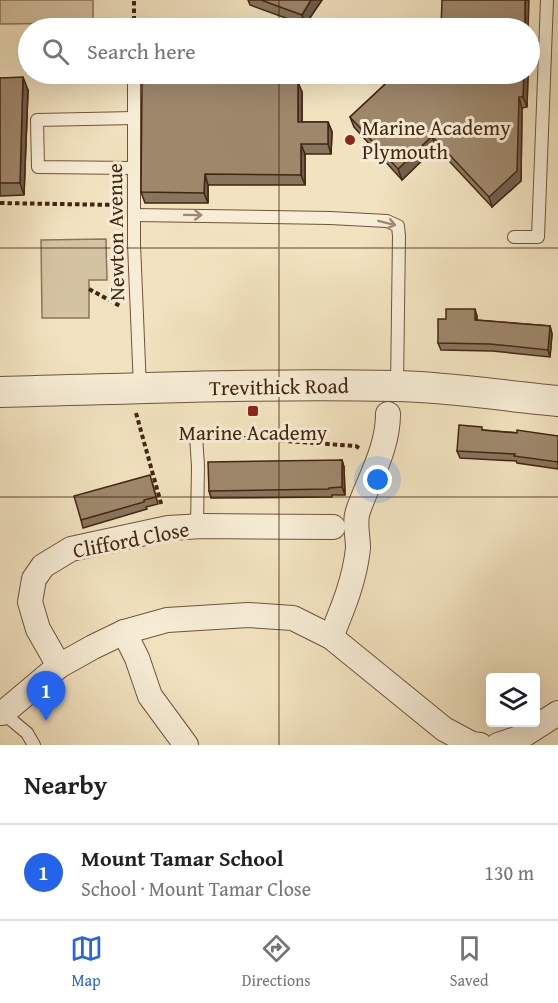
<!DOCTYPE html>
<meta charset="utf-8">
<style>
body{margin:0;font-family:"Gentium Book Plus",serif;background:#f6f6f6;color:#202124}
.controls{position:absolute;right:18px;bottom:18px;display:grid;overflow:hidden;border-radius:6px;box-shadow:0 6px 24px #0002}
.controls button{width:54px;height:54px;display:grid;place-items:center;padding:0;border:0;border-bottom:2px solid #e0e0e0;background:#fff;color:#202124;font:30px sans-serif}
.you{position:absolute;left:378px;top:480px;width:21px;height:21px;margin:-15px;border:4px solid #fff;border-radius:50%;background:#1a73e8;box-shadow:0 0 0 9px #1a73e833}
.badge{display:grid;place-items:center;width:39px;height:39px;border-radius:50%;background:#2563eb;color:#fff;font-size:20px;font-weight:700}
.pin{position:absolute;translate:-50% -50px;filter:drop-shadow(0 2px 3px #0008)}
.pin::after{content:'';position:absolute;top:32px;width:21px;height:18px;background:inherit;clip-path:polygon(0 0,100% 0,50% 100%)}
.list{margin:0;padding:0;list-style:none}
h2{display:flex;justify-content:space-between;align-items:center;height:78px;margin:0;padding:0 24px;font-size:26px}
h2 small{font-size:20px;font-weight:400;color:#757577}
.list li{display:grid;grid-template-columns:39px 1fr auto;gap:18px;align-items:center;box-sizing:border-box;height:96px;padding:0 24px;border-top:2px solid #e0e0e0}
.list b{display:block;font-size:22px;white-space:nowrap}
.list p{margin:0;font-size:20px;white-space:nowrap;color:#757577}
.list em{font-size:20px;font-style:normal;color:#757577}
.icon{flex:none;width:33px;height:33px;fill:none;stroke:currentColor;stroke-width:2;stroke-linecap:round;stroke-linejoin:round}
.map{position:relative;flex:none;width:558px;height:745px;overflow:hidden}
.search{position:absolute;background:#fff;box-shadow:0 6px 24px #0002;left:18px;right:18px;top:18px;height:66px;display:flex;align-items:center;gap:15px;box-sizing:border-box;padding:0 21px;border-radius:33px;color:#757577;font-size:22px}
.sheet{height:174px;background:#fff}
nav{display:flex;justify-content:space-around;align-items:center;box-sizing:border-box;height:84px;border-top:2px solid #e0e0e0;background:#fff;font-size:16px;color:#757577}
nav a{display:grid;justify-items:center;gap:3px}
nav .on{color:#2563eb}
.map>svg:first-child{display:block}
.green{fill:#d4c3a2;stroke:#8c745a;stroke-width:1.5}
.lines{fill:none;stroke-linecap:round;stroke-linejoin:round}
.service-casing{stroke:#70543d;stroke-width:14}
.minor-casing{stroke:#70543d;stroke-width:26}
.tertiary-casing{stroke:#70543d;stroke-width:32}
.path{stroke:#442511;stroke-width:4;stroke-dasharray:4.5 3;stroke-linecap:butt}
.service{stroke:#f7edd6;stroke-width:12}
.minor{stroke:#f7edd6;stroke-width:24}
.tertiary{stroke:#f7edd6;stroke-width:30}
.wall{fill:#88755d;stroke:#442511;stroke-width:1.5}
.shaded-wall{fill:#6f5f4c;stroke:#442511;stroke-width:1.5}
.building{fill:#9e886c;stroke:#442511;stroke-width:1.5}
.oneway{stroke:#9e8974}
.grid{fill:none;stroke:#442511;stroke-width:1.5;stroke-opacity:0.55}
.poi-dot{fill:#8f2418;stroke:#f7edd6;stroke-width:2}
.labels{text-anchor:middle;stroke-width:6;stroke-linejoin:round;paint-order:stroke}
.poi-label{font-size:21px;fill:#442511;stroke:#f7edd6;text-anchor:start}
.street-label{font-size:21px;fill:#442511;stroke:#f7edd6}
</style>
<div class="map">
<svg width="558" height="745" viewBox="0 0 558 745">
<rect width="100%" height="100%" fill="#f2e3c0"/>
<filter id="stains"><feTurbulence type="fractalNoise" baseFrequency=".00333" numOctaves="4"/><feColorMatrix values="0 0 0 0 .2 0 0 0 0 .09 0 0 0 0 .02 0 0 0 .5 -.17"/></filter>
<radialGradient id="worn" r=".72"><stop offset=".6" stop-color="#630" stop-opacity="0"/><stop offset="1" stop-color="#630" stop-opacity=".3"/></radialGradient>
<g class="green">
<polygon points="0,0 93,0 93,23 0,24"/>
<polygon points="106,239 107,280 89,280 89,318 42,318 41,240"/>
</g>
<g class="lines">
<defs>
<g id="service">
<polyline points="134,74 134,244 140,388"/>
<polyline points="133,168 38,167 37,120 134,118"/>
<polyline points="134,215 330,218 387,221 398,226 399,236 397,386"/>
<polyline points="514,237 538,237 547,0"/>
<polyline points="196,436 198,466 197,526"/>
<polyline points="3,713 27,733 34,745"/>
</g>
<g id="minor">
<polyline points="124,632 137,658 150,696 186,745"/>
<path d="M 331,637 C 343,608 355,579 358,548 C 358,536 354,522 358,511 C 369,479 388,449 388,414"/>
<polyline points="59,666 38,629 30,602 34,579 43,566 71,549 168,528 203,526 333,527"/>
<polyline points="0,713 3,713 59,666 93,647 124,632 167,620 248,615 293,618 331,637 444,729 472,744 480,745"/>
<polyline points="498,745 519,738 558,713"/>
</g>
<path id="tertiary" d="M 0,392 C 132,389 264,383 395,386 C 450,387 504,396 558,401"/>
</defs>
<use href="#service" class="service-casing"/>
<use href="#minor" class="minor-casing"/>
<use href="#tertiary" class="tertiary-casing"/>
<g class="path">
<polyline points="134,28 134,0"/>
<polyline points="0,203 119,205"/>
<polyline points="89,289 120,306"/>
<polyline points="136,413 162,507"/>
<polyline points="213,436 356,446 360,449"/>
</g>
<use href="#service" class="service"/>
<use href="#minor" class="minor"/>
<use href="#tertiary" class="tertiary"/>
</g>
<g class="wall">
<polygon points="248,0 322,0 305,25 250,5"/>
<polygon points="396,74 528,74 527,107 522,108 521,181 492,207 436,147 402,180 354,127 350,117"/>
<polygon points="0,78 28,90 24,195 0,196"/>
<polygon points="302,92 302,122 328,122 332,132 331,154 305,154 305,185 208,185 208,203 145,203 141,192"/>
<polygon points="477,316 477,320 550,326 552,334 550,357 492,351 441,350 438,343 446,319"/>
<polygon points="483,430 558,436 558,469 517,463 516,461 460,458 457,451"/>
<polygon points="342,460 344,467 345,495 332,495 332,497 211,498 209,491"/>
<polygon points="152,482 158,504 146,507 147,509 83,528 81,520"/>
</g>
<g class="shaded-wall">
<polygon points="311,0 322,0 305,25 302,15"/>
<polygon points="525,0 529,0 528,28 525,28"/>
<polygon points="524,74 528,74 527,107 523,97"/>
<polygon points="23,77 28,90 24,195 20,183"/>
<polygon points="298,82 302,92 302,132 298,122"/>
<polygon points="519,97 522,108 521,181 492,207 489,197"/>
<polygon points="328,122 332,132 331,154 328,144"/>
<polygon points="432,136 436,147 402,180 398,169"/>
<polygon points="301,144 305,154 305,185 301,175"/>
<polygon points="205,174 208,185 208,203 204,193"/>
<polygon points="475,309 477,316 477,327 475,320"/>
<polygon points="550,326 552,334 550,357 548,350"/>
<polygon points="342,460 344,467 345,495 342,487"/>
</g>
<g class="building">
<polygon points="261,0 311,0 302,15"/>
<polygon points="442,0 525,0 525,28 441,28"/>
<polygon points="396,74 524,74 523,97 519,97 517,171 489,197 432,136 398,169 350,117"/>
<polygon points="23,77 20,183 0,183 0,78"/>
<polygon points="142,82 298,82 298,122 328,122 328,144 301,144 301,175 205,174 204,193 141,192"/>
<polygon points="446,309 475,309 475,320 550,326 548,350 490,344 438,343 438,319 446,319"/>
<polygon points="459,425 482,427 482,430 517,433 517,430 558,436 558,462 514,456 515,454 457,451"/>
<polygon points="342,460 342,487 329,488 329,489 209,491 208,462"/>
<polygon points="150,475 156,497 144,500 144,502 81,520 74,496"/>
</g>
<defs><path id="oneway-shaft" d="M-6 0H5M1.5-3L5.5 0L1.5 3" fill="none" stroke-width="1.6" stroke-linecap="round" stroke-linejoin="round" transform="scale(1.5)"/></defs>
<g class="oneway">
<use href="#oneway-shaft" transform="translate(193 215) rotate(1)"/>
<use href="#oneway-shaft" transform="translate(387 223) rotate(14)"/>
</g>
<path class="grid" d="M 279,0 L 279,28M 279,74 L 279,745M 0,248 L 558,248M 0,497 L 558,497"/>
<g class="poi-dot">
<circle cx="350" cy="140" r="6"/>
<rect x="247" y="405" width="12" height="12" rx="3"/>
</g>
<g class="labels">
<g class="poi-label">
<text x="362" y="135">Marine Academy<tspan x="362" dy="24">Plymouth</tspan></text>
<text x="253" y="440" text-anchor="middle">Marine Academy</text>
</g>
<g class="street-label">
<text transform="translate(116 232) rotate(-91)" y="7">Newton Avenue</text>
<text transform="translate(279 387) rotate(-1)" y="7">Trevithick Road</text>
<text transform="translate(131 540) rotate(-11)" y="7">Clifford Close</text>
</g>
</g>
<rect width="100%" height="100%" filter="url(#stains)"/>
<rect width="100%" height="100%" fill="url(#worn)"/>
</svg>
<div class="controls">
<button><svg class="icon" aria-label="layers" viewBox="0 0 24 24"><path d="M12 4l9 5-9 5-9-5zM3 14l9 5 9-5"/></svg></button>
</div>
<div class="you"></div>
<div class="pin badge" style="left:46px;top:721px">1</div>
<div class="search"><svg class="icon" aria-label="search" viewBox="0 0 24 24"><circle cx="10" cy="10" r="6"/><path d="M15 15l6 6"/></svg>Search here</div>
</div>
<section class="sheet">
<h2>Nearby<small></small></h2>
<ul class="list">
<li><span class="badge">1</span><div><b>Mount Tamar School</b><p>School · Mount Tamar Close</p></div><em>130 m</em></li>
</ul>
</section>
<nav>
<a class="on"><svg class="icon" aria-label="map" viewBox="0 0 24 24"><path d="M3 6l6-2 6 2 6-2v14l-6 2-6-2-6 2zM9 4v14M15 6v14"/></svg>Map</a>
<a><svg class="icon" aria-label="directions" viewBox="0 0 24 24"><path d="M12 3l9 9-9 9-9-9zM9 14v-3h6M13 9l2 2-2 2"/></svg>Directions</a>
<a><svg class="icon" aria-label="saved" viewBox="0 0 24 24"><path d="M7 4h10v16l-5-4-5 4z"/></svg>Saved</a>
</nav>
